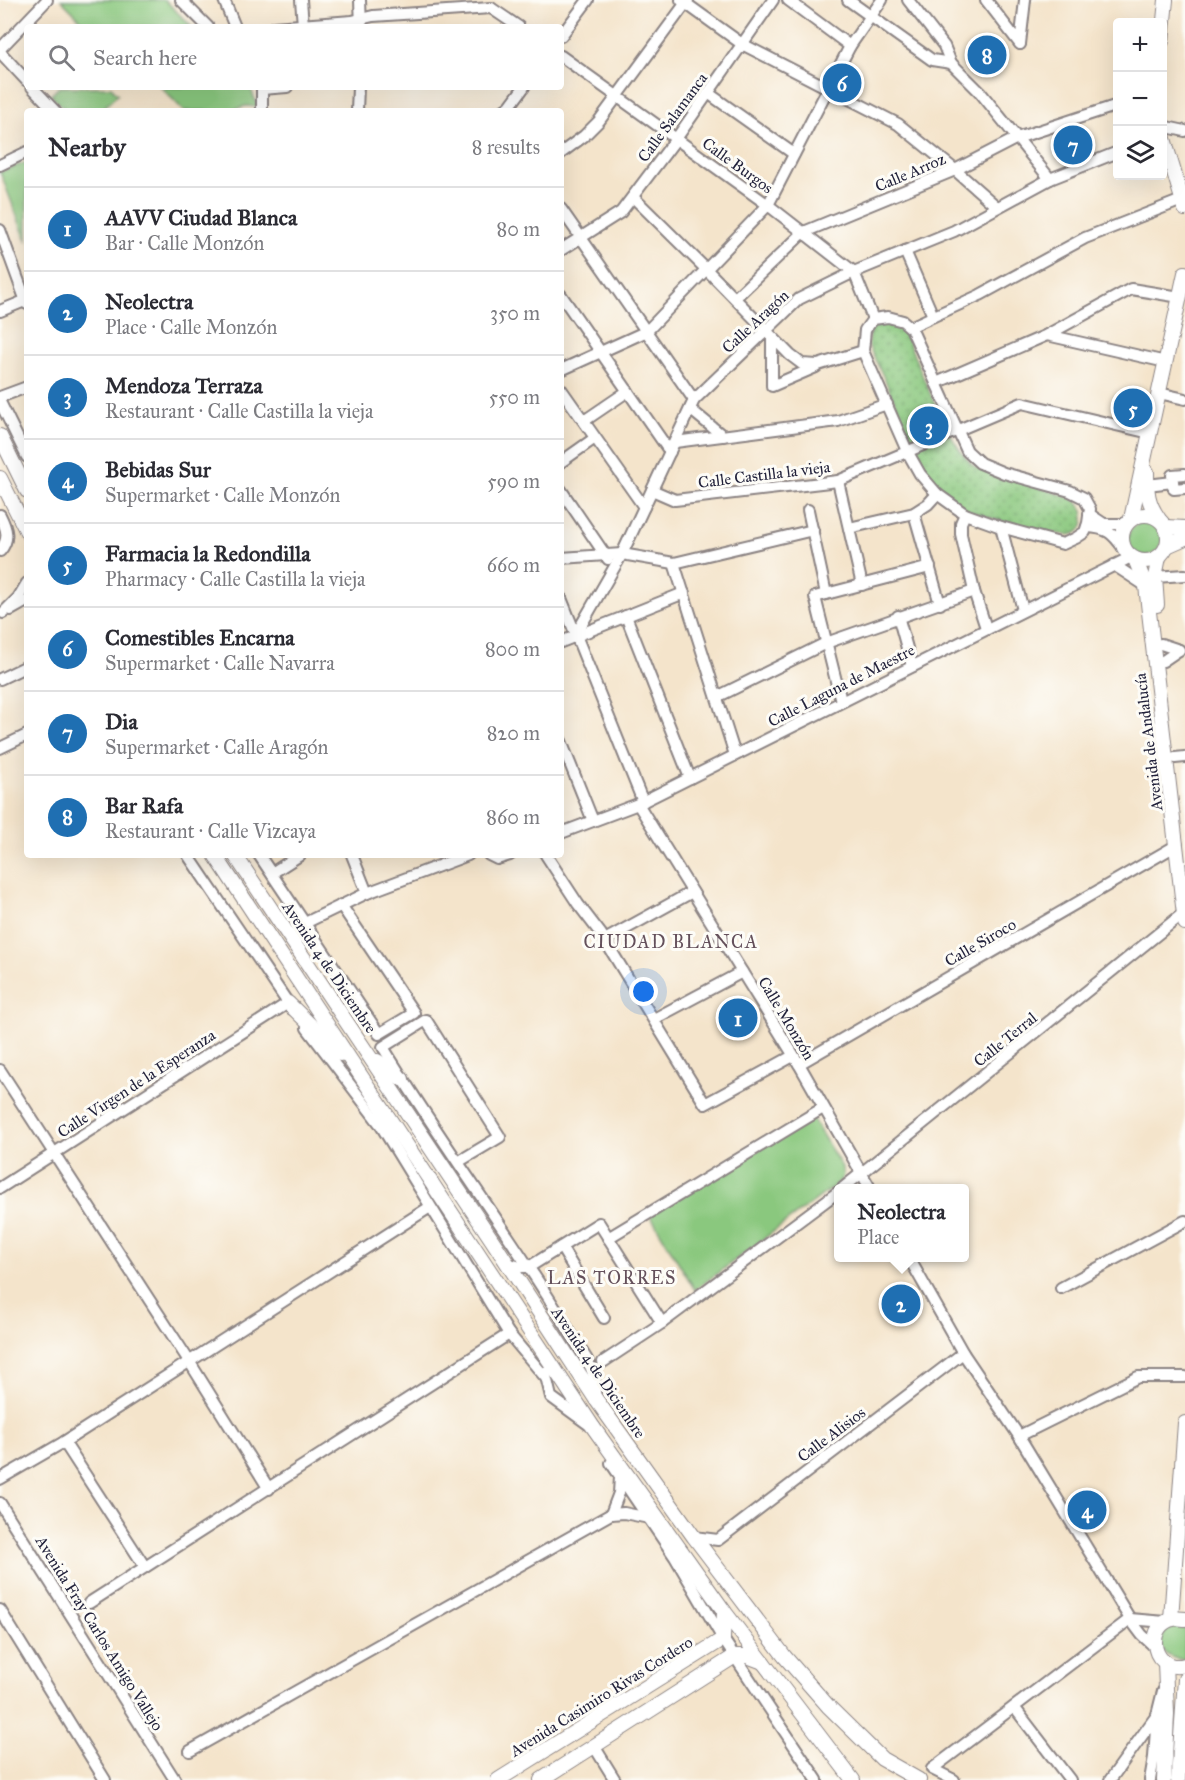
<!DOCTYPE html>
<meta charset="utf-8">
<style>
body{margin:0;font-family:"IM FELL Great Primer",serif;background:#f2f2f3;color:#2b2b33}
.controls{position:absolute;right:18px;top:18px;display:grid;overflow:hidden;border-radius:6px;box-shadow:0 6px 24px #0002}
.controls button{width:54px;height:54px;display:grid;place-items:center;padding:0;border:0;border-bottom:2px solid #e1e1e2;background:#fff;color:#2b2b33;font:30px sans-serif}
.you{position:absolute;left:644px;top:992px;width:21px;height:21px;margin:-15px;border:4px solid #fff;border-radius:50%;background:#1a73e8;box-shadow:0 0 0 9px #1a73e833}
.badge{display:grid;place-items:center;width:39px;height:39px;border-radius:50%;background:#1f6fb2;color:#fff;font-size:20px;font-weight:700}
.pin{position:absolute;translate:-50% -50%;border:3px solid #fff;box-shadow:0 2px 6px #0006}
.popup{position:absolute;left:834px;top:1184px;width:135px;height:78px;box-sizing:border-box;display:grid;place-content:center;border-radius:6px;background:#fff;filter:drop-shadow(0 2px 4px #0005);font-size:20px;white-space:nowrap;color:#7c7c81}
.popup b{font-size:22px;color:#2b2b33}
.popup::after{content:'';position:absolute;left:50%;top:100%;margin-left:-12px;border:12px solid transparent;border-top-color:#fff}
.list{margin:0;padding:0;list-style:none}
h2{display:flex;justify-content:space-between;align-items:center;height:78px;margin:0;padding:0 24px;font-size:26px}
h2 small{font-size:20px;font-weight:400;color:#7c7c81}
.list li{display:grid;grid-template-columns:39px 1fr auto;gap:18px;align-items:center;box-sizing:border-box;height:84px;padding:0 24px;border-top:2px solid #e1e1e2}
.list b{display:block;font-size:22px;white-space:nowrap}
.list p{margin:0;font-size:20px;white-space:nowrap;color:#7c7c81}
.list em{font-size:20px;font-style:normal;color:#7c7c81}
.icon{flex:none;width:33px;height:33px;fill:none;stroke:currentColor;stroke-width:2;stroke-linecap:round;stroke-linejoin:round}
.map{position:relative;flex:none;width:1185px;height:1780px;overflow:hidden}
.search{position:absolute;background:#fff;box-shadow:0 6px 24px #0002;left:24px;top:24px;width:540px;height:66px;display:flex;align-items:center;gap:15px;box-sizing:border-box;padding:0 21px;border-radius:6px;color:#7c7c81;font-size:22px}
.panel{position:absolute;background:#fff;box-shadow:0 6px 24px #0002;left:24px;top:108px;width:540px;height:750px;border-radius:6px}
.map>svg:first-child{display:block}
.grass{fill:#8ac87e;stroke:#56755c;stroke-width:1.5}
.park{fill:url(#park-dots);stroke:#56755c;stroke-width:1.5}
.lines{fill:none;stroke-linecap:round;stroke-linejoin:round}
.minor-casing{stroke:#8b8383;stroke-width:14}
.major-casing{stroke:#8b8383;stroke-width:16}
.minor{stroke:#fff;stroke-width:10}
.major{stroke:#fff;stroke-width:14}
.labels{text-anchor:middle;stroke-width:6;stroke-linejoin:round;paint-order:stroke}
.street-label{font-size:16px;fill:#22223b;stroke:#fdfcf7}
.neighbourhood-label{font-size:18px;letter-spacing:1.5px;fill:#64505b;stroke:#fdfcf7}
</style>
<div class="map">
<svg width="1185" height="1780" viewBox="0 0 1185 1780">
<defs>
<pattern id="park-dots" width="8" height="8" patternUnits="userSpaceOnUse" patternTransform="scale(1.5)"><rect width="8" height="8" fill="#8ac87e"/><path d="M2 2h.1M6 6h.1" fill="none" stroke="#70a268" stroke-width="1.8" stroke-linecap="round"/></pattern>
</defs>
<rect width="100%" height="100%" fill="#fdfcf7"/>
<filter id="ink" filterUnits="userSpaceOnUse"><feTurbulence type="fractalNoise" baseFrequency=".0167" numOctaves="2"/><feDisplacementMap in="SourceGraphic" scale="12" xChannelSelector="R" yChannelSelector="G"/><feConvolveMatrix kernelMatrix="1 2 1 2 8 2 1 2 1" color-interpolation-filters="sRGB"/></filter>
<filter id="wash" filterUnits="userSpaceOnUse"><feTurbulence type="fractalNoise" baseFrequency=".008" numOctaves="4" result="noise"/><feDisplacementMap in="SourceGraphic" scale="24" xChannelSelector="R" yChannelSelector="G"/><feGaussianBlur stdDeviation="1.35" result="paint"/><feColorMatrix in="noise" values="0 0 0 0 0 0 0 0 0 0 0 0 0 0 0 0 0 1.4 0 .05"/><feComposite in="paint" operator="in"/></filter>
<g filter="url(#wash)">
<rect width="100%" height="100%" fill="#f4e4cb"/>
<g class="grass">
<polygon points="61,0 165,0 192,27 88,27"/>
<polygon points="59,87 111,87 118,94 100,111 66,111 51,95"/>
<polygon points="161,87 250,87 258,107 246,106 228,111 184,111"/>
<polygon points="27,162 27,242 0,172"/>
<circle cx="1145" cy="539" r="17"/>
<polygon points="812,1118 842,1167 843,1176 840,1182 695,1290 650,1215"/>
<path d="M 1173,1625 L 1185,1625 L 1185,1659 C 1159,1660 1153,1640 1173,1625 Z"/>
</g>
<path class="park" d="M 885,323 L 900,326 L 904,332 C 921,369 945,441 975,467 L 1066,496 C 1070,498 1075,500 1078,503 C 1086,511 1087,530 1074,534 C 1059,539 981,516 964,508 C 957,505 948,497 942,491 C 924,472 916,448 905,424 C 893,397 881,371 868,345 L 871,329 Z"/>
</g>
<g filter="url(#ink)">
<g class="lines">
<defs>
<g id="minor">
<polyline points="181,0 208,27"/>
<polyline points="224,0 235,27"/>
<polyline points="301,0 303,25"/>
<polyline points="360,0 361,27"/>
<polyline points="681,0 742,44 898,124 955,170 997,207"/>
<polyline points="788,0 850,46"/>
<polyline points="848,0 932,60 951,63 980,92 1050,179"/>
<polyline points="908,0 944,46 951,63"/>
<polyline points="986,0 1020,44"/>
<polyline points="491,8 519,27"/>
<polyline points="274,27 352,21 373,16 491,8"/>
<polyline points="561,36 588,0"/>
<polyline points="1020,44 1025,0"/>
<polyline points="0,49 47,0"/>
<polyline points="0,52 27,81"/>
<polyline points="561,56 768,205 854,272 873,319"/>
<polyline points="32,87 55,111"/>
<polyline points="262,89 287,87"/>
<polyline points="708,93 794,154"/>
<polyline points="262,111 262,89"/>
<polyline points="357,111 358,87"/>
<polyline points="503,111 510,106 524,87"/>
<polyline points="1162,126 1185,131"/>
<polyline points="561,153 584,136 599,121 688,0"/>
<polyline points="0,165 27,152"/>
<polyline points="633,197 707,270 790,355 802,364 818,365 863,351"/>
<polyline points="561,209 694,400"/>
<polyline points="0,230 27,304"/>
<polyline points="561,250 621,212 676,139 773,0"/>
<polyline points="905,251 933,316"/>
<polyline points="561,295 670,452"/>
<polyline points="735,298 804,232 955,170 1017,138 1118,105"/>
<polyline points="0,311 27,300"/>
<polygon points="888,317 903,321 911,328 967,451 980,463 1004,473 1070,491 1084,498 1090,509 1088,523 1085,532 1076,538 1063,544 1001,527 965,514 937,494 920,474 907,451 863,351 865,330 873,319"/>
<polyline points="910,327 980,295 1085,238 1182,200"/>
<polyline points="1047,335 1166,362"/>
<polyline points="772,337 772,386 816,367"/>
<polyline points="561,370 647,331 768,205 850,46 882,0"/>
<polyline points="936,383 1047,335 1131,289 1180,297"/>
<polyline points="561,389 644,507"/>
<polyline points="1159,393 1185,399"/>
<polyline points="0,397 27,387"/>
<polyline points="0,402 27,457"/>
<polyline points="690,409 723,436"/>
<polyline points="584,421 628,391"/>
<polyline points="675,442 838,421 887,404"/>
<polyline points="561,462 595,438"/>
<polyline points="1185,474 1172,475 1174,489 1185,488"/>
<polyline points="838,481 862,585"/>
<polyline points="1147,485 1173,482"/>
<polyline points="561,490 608,559"/>
<polyline points="652,490 675,500 838,481 1022,403 1150,433"/>
<polyline points="808,510 826,594 815,597 841,701"/>
<polyline points="914,513 940,604"/>
<polyline points="965,514 961,523 961,534 974,591 986,628"/>
<polyline points="1089,514 1104,524 1126,524"/>
<path d="M 0,515 C 7,529 10,539 0,551"/>
<polyline points="1001,527 1023,610"/>
<path d="M 1087,527 C 1107,528 1112,532 1124,549"/>
<polyline points="849,528 914,513 928,504 937,494"/>
<polyline points="561,558 622,554 674,563 813,530"/>
<polyline points="674,563 735,755"/>
<polyline points="1114,565 1146,586"/>
<polyline points="1155,577 1185,575"/>
<polyline points="826,594 930,567"/>
<polyline points="561,598 643,802"/>
<polyline points="11,610 27,601"/>
<polyline points="3,613 18,598 27,583"/>
<polyline points="626,616 690,778"/>
<polyline points="898,616 912,666"/>
<polyline points="575,636 622,554 694,400 799,299 854,272 954,231 1050,179 1118,152"/>
<polyline points="561,642 684,593"/>
<polyline points="1161,644 1179,650"/>
<polyline points="1163,661 1179,650"/>
<polyline points="0,679 27,666"/>
<polyline points="717,697 826,643 974,591"/>
<polyline points="561,741 593,821"/>
<polyline points="0,748 27,735"/>
<polyline points="1175,758 1185,757"/>
<polyline points="638,804 799,1064 870,1188"/>
<polyline points="561,833 638,804 1131,557"/>
<polyline points="188,855 292,1009"/>
<polyline points="259,855 379,1034 414,1013 341,905"/>
<polyline points="352,855 367,893"/>
<polyline points="489,855 497,859 510,855"/>
<polyline points="546,855 578,904 601,934 705,1104 793,1056"/>
<polyline points="272,873 300,855"/>
<polyline points="305,923 367,893 468,855"/>
<polyline points="605,940 692,892"/>
<polyline points="654,1019 742,972"/>
<polyline points="307,1028 380,1124 509,1334 546,1378"/>
<polyline points="799,1064 1177,845"/>
<polyline points="0,1070 189,1361 269,1489"/>
<path d="M 458,1162 L 500,1137 L 426,1020 L 383,1047 C 428,1121 479,1192 527,1265 C 548,1295 566,1327 586,1358 C 594,1372 596,1382 595,1398"/>
<polyline points="0,1188 288,1003"/>
<polyline points="843,1188 1185,912"/>
<polyline points="608,1238 823,1108"/>
<polyline points="561,1247 604,1318"/>
<polyline points="909,1258 963,1353 1019,1436 1130,1619 1142,1635 1154,1646"/>
<polyline points="507,1263 520,1267 529,1267 599,1223 662,1323"/>
<polyline points="1061,1288 1185,1221"/>
<polyline points="603,1362 662,1323 838,1192"/>
<polyline points="545,1372 551,1397 588,1424"/>
<polyline points="1019,1436 1138,1377 1185,1377"/>
<polyline points="64,1442 145,1567"/>
<polyline points="611,1463 675,1557 723,1639 817,1780"/>
<polyline points="620,1477 619,1493 611,1514 624,1513 649,1518"/>
<polyline points="0,1479 64,1442 430,1207"/>
<polyline points="0,1503 175,1780"/>
<polyline points="694,1537 718,1540 963,1353"/>
<polyline points="89,1603 509,1334"/>
<polyline points="0,1610 105,1780"/>
<polyline points="1130,1619 1165,1622"/>
<polyline points="1014,1707 1070,1780"/>
<polyline points="594,1746 615,1780"/>
<polyline points="190,1751 611,1514"/>
<polyline points="954,1780 932,1769 1130,1619"/>
<polyline points="1110,1780 1157,1715 1163,1691"/>
<polyline points="1150,1780 1154,1757 1157,1715"/>
</g>
<g id="major">
<polyline points="1162,41 1166,0"/>
<polyline points="1162,132 1185,209"/>
<polyline points="0,436 27,491"/>
<path d="M 1147,472 C 1147,492 1147,502 1159,519"/>
<polyline points="0,478 27,532"/>
<circle cx="1145" cy="538" r="23"/>
<polyline points="1131,519 1185,273"/>
<polyline points="1166,527 1185,528"/>
<polyline points="1167,546 1185,538"/>
<polyline points="1135,559 1146,586 1185,923"/>
<polyline points="1157,605 1155,577 1159,557"/>
<polyline points="215,855 593,1427 724,1611 853,1780"/>
<polyline points="235,855 492,1240 595,1398 694,1537 785,1657 828,1706 882,1759 919,1780"/>
<polyline points="288,1003 340,1054"/>
<polyline points="377,1061 402,1079"/>
<polyline points="1171,1619 1185,1423"/>
<path d="M 1185,1619 C 1143,1612 1147,1675 1185,1665"/>
<polyline points="498,1780 723,1639 724,1611"/>
<polyline points="541,1780 735,1656 747,1656 763,1662"/>
<polyline points="1164,1780 1167,1714 1165,1662"/>
<polyline points="1178,1780 1185,1679"/>
</g>
</defs>
<use href="#minor" class="minor-casing"/>
<use href="#major" class="major-casing"/>
<use href="#minor" class="minor"/>
<use href="#major" class="major"/>
</g>
</g>
<g class="labels">
<g class="street-label">
<text transform="translate(672 117) rotate(-54)" y="6">Calle Salamanca</text>
<text transform="translate(738 165) rotate(36)" y="6">Calle Burgos</text>
<text transform="translate(910 172) rotate(-23)" y="6">Calle Arroz</text>
<text transform="translate(755 321) rotate(-43)" y="6">Calle Aragón</text>
<text transform="translate(764 474) rotate(-7)" y="6">Calle Castilla la vieja</text>
<text transform="translate(841 685) rotate(-27)" y="6">Calle Laguna de Maestre</text>
<text transform="translate(1148 742) rotate(-97)" y="6">Avenida de Andalucía</text>
<text transform="translate(980 942) rotate(-30)" y="6">Calle Siroco</text>
<text transform="translate(330 967) rotate(56)" y="6">Avenida 4 de Diciembre</text>
<text transform="translate(787 1018) rotate(59)" y="6">Calle Monzón</text>
<text transform="translate(1005 1039) rotate(-39)" y="6">Calle Terral</text>
<text transform="translate(136 1083) rotate(-33)" y="6">Calle Virgen de la Esperanza</text>
<text transform="translate(599 1372) rotate(56)" y="6">Avenida 4 de Diciembre</text>
<text transform="translate(831 1434) rotate(-37)" y="6">Calle Alisios</text>
<text transform="translate(100 1633) rotate(58)" y="6">Avenida Fray Carlos Amigo Vallejo</text>
<text transform="translate(601 1696) rotate(-32)" y="6">Avenida Casimiro Rivas Cordero</text>
</g>
<g class="neighbourhood-label">
<text x="671" y="948">CIUDAD BLANCA</text>
<text x="612" y="1284">LAS TORRES</text>
</g>
</g>
</svg>
<div class="controls">
<button>+</button>
<button>−</button>
<button><svg class="icon" aria-label="layers" viewBox="0 0 24 24"><path d="M12 4l9 5-9 5-9-5zM3 14l9 5 9-5"/></svg></button>
</div>
<div class="you"></div>
<div class="pin badge" style="left:738px;top:1018px">1</div>
<div class="pin badge" style="left:901px;top:1304px">2</div>
<div class="popup"><b>Neolectra</b>Place</div>
<div class="pin badge" style="left:929px;top:426px">3</div>
<div class="pin badge" style="left:1087px;top:1510px">4</div>
<div class="pin badge" style="left:1133px;top:408px">5</div>
<div class="pin badge" style="left:842px;top:83px">6</div>
<div class="pin badge" style="left:1073px;top:145px">7</div>
<div class="pin badge" style="left:987px;top:55px">8</div>
<div class="search"><svg class="icon" aria-label="search" viewBox="0 0 24 24"><circle cx="10" cy="10" r="6"/><path d="M15 15l6 6"/></svg>Search here</div>
<section class="panel">
<h2>Nearby<small>8 results</small></h2>
<ul class="list">
<li><span class="badge">1</span><div><b>AAVV Ciudad Blanca</b><p>Bar · Calle Monzón</p></div><em>80 m</em></li>
<li><span class="badge">2</span><div><b>Neolectra</b><p>Place · Calle Monzón</p></div><em>350 m</em></li>
<li><span class="badge">3</span><div><b>Mendoza Terraza</b><p>Restaurant · Calle Castilla la vieja</p></div><em>550 m</em></li>
<li><span class="badge">4</span><div><b>Bebidas Sur</b><p>Supermarket · Calle Monzón</p></div><em>590 m</em></li>
<li><span class="badge">5</span><div><b>Farmacia la Redondilla</b><p>Pharmacy · Calle Castilla la vieja</p></div><em>660 m</em></li>
<li><span class="badge">6</span><div><b>Comestibles Encarna</b><p>Supermarket · Calle Navarra</p></div><em>800 m</em></li>
<li><span class="badge">7</span><div><b>Dia</b><p>Supermarket · Calle Aragón</p></div><em>820 m</em></li>
<li><span class="badge">8</span><div><b>Bar Rafa</b><p>Restaurant · Calle Vizcaya</p></div><em>860 m</em></li>
</ul>
</section>
</div>
